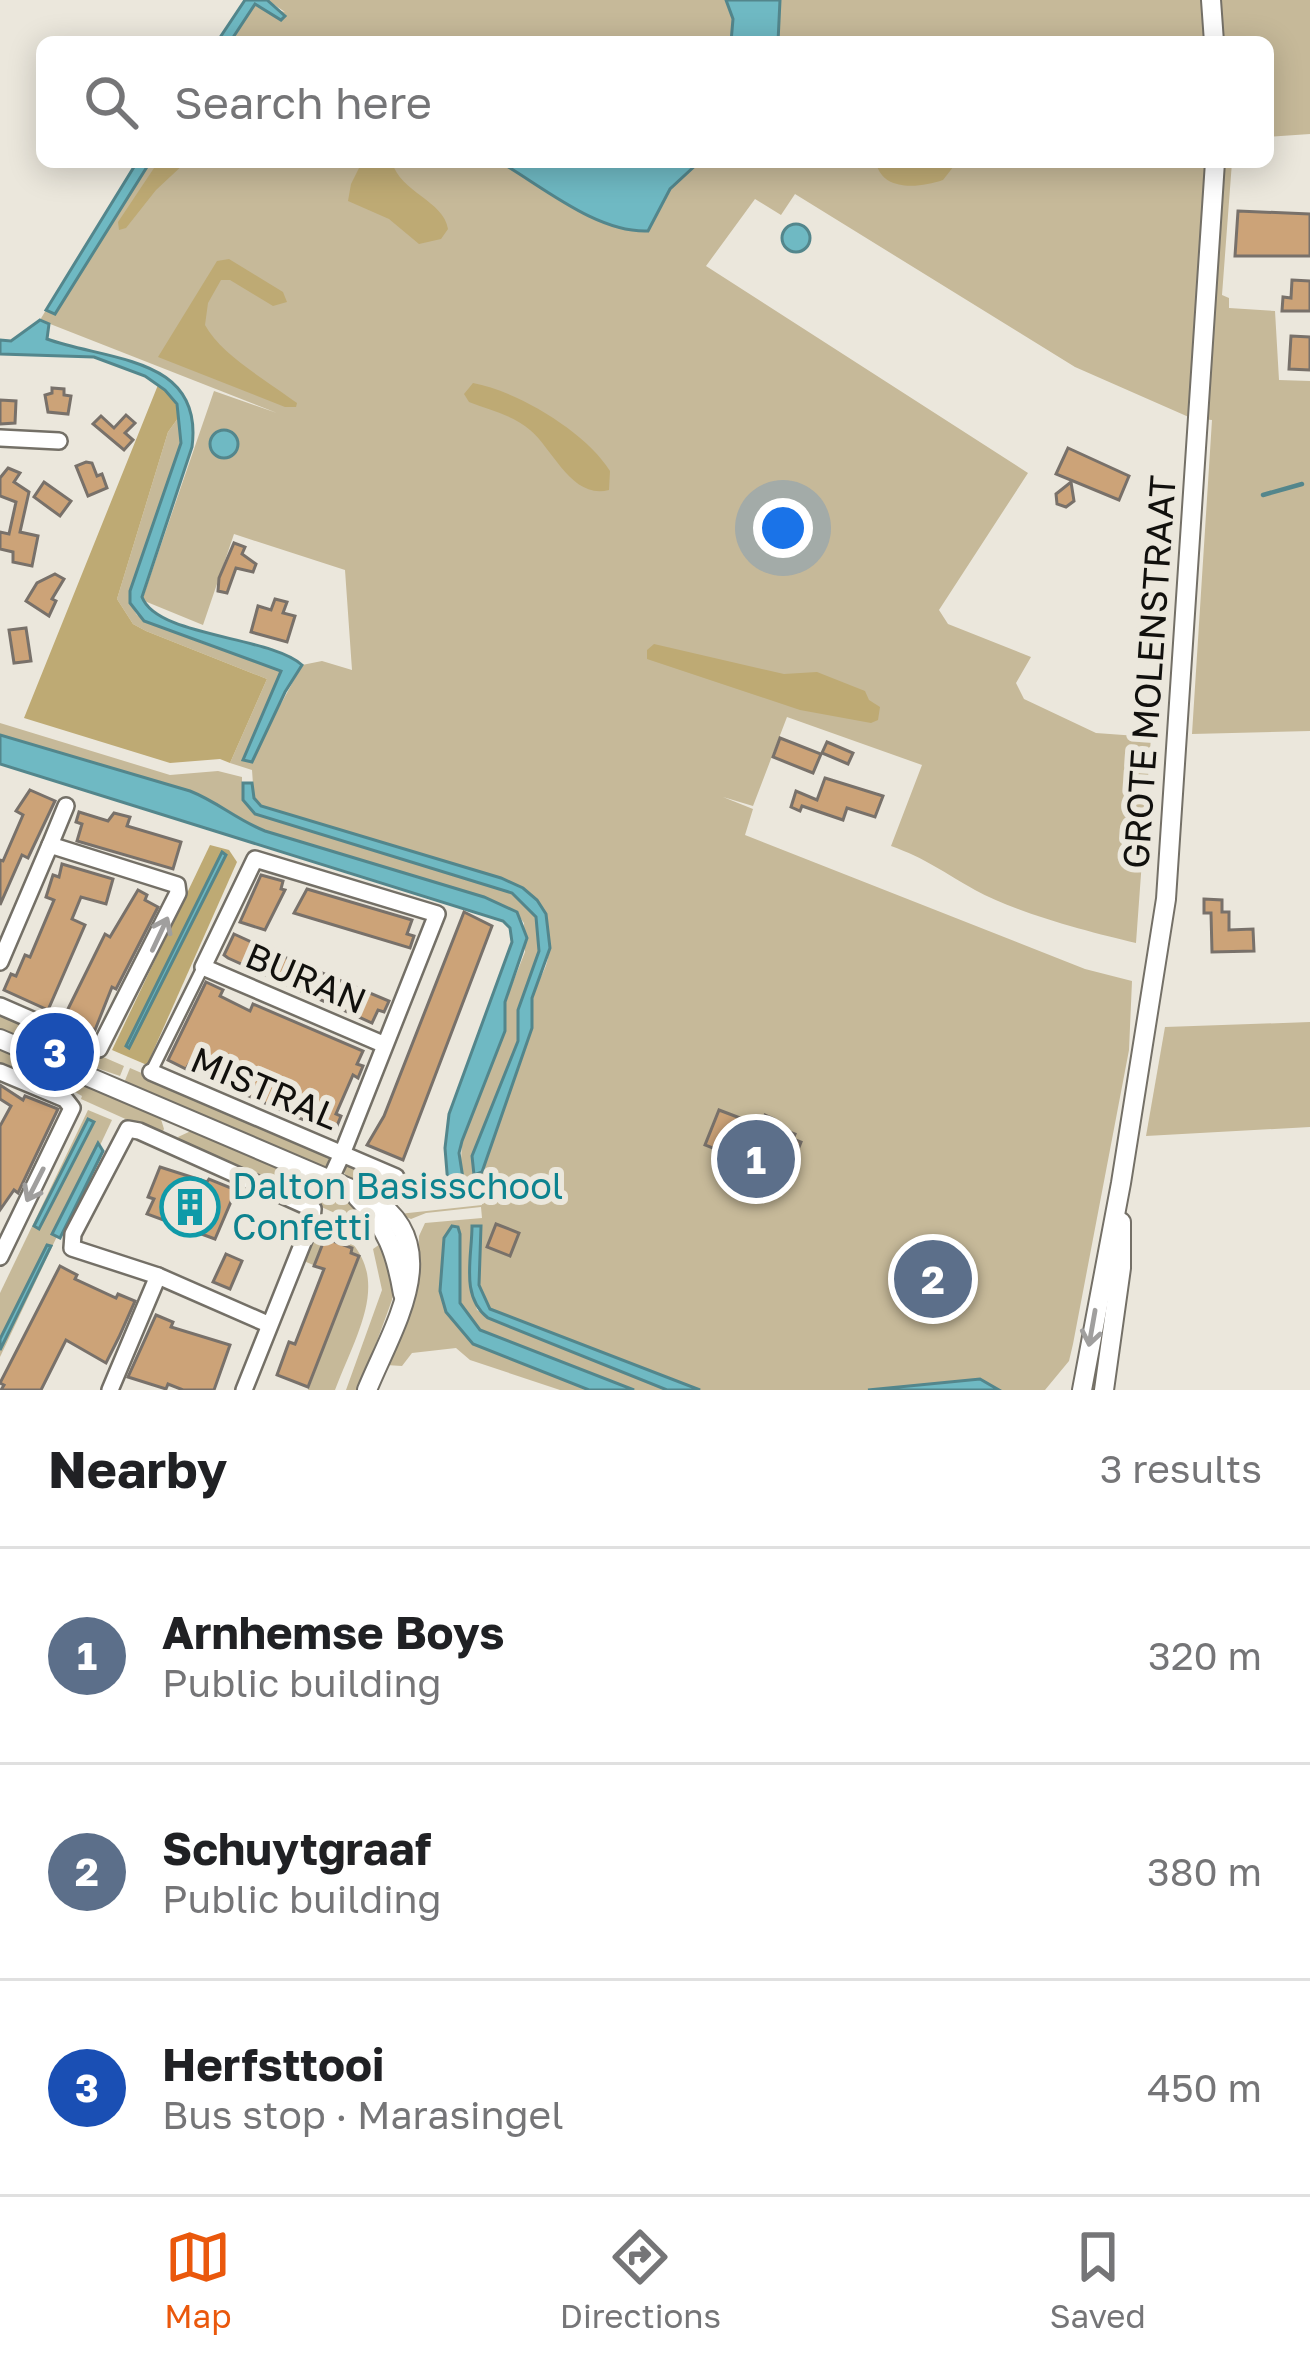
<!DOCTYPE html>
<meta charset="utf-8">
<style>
body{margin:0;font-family:"Golos Text",sans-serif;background:#f2f2f2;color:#202124}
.you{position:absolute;left:783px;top:528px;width:42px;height:42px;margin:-30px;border:9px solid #fff;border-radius:50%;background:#1a73e8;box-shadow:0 0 0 18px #1a73e833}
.badge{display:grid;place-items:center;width:78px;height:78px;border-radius:50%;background:#ea580c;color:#fff;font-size:39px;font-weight:700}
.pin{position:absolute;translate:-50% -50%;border:6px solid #fff;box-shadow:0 3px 12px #0006}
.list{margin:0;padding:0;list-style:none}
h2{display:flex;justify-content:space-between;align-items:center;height:156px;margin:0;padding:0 48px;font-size:51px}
h2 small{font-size:39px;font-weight:400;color:#757577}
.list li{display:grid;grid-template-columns:78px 1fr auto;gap:36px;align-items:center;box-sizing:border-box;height:216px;padding:0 48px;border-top:3px solid #e0e0e0}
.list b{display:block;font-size:45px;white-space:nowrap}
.list p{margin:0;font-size:39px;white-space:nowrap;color:#757577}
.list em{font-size:39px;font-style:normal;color:#757577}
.icon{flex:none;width:66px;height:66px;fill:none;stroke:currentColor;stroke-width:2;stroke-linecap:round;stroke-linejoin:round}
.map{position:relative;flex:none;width:1310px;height:1390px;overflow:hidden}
.search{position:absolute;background:#fff;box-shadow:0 6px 30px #0003;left:36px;right:36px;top:36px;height:132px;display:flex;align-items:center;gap:30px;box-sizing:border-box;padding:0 42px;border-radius:18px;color:#757577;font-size:45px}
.sheet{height:804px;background:#fff}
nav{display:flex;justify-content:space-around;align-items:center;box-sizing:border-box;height:168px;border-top:3px solid #e0e0e0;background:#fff;font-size:33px;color:#757577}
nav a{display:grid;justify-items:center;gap:6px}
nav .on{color:#ea580c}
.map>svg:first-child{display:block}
.green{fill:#c6b999}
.forest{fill:#beaa74}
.water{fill:#6fb9c3;stroke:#53868c;stroke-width:3}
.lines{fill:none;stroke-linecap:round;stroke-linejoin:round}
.stream{stroke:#53868c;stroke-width:4.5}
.building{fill:#cca378;stroke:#78716a;stroke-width:3}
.pedestrian-casing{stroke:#747067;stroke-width:15}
.minor-casing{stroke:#747067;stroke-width:20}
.tertiary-casing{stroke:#747067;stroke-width:22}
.pedestrian{stroke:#fff;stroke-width:10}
.minor{stroke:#fff;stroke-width:15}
.tertiary{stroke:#fff;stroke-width:18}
.oneway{stroke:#a09f9e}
.labels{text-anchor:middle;stroke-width:12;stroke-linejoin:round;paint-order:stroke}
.street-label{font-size:36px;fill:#11100d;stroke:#ebe7dc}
.culture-label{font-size:36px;fill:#0d838f;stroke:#ebe7dc;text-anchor:start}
</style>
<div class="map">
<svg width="1310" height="1390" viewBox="0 0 1310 1390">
<rect width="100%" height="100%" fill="#ebe7dc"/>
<g class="green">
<polygon points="267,0 1310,0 1310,134 1268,137 1268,42 230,42 255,4 285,12"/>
<path d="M 150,162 L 1232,162 L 1222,295 L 1229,298 L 1229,308 L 1275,311 L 1279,380 L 1310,381 L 1310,731 L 1192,734 L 1212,420 L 1191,418 L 1075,367 L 795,194 L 781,215 L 755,199 L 706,266 L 1028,473 L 939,610 L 948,624 L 1031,657 L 1016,683 L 1024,699 L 1096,733 L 1151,737 L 1136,943 C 1089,932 1017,913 975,890 C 945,873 925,858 891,846 L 922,765 L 787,717 L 753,806 L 723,797 L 753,809 L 745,835 L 1085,969 L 1132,981 L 1129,1050 L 1073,1344 L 1069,1361 L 1045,1390 L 999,1390 L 980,1380 L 868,1390 L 700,1390 L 490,1309 L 479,1285 L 481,1227 L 472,1227 L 470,1279 L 477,1310 L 667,1390 L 634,1390 L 480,1331 L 460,1303 L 457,1227 L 446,1312 L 589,1390 L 560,1390 L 470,1360 L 456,1348 L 412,1353 L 402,1366 L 386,1365 L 418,1274 L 419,1236 L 425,1223 L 482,1218 L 481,1207 L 426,1213 L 411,1219 L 399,1214 L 482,1205 L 481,1199 L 459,1200 L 462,1141 L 505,1031 L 505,1002 L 525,952 L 524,923 L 516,912 L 484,897 L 265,831 C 238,818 218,802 190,791 L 0,735 L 0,723 L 170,775 L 218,771 L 242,777 L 242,790 L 255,814 L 512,893 L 536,917 L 539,951 L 518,1010 L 518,1041 L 472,1156 L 482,1172 L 530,1017 C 532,1011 531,1005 532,998 C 534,986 544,974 547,962 C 557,921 537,894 501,878 L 261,806 L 254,798 L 252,770 L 230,763 L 267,679 L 146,631 L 133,624 L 117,599 L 168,432 L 181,414 L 181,443 L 130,591 L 130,603 L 137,615 L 281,671 L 249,763 L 302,665 L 322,661 L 352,670 L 345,570 L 234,534 L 203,625 L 142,600 L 214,391 L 277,413 L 40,320 L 46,310 L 56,314 Z"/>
<polygon points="0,1012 124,1066 120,1076 79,1062 36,1037 29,1038 27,1043 0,1031"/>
<polygon points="1310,1022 1310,1127 1146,1136 1165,1027"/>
<polygon points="5,1049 34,1061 32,1068 74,1086 71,1092 4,1063 0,1067 0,1051"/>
<polygon points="130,1068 329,1154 328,1165 322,1168 124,1083"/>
<polygon points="75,1079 109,1097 160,1116 164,1129 161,1135 81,1099 82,1096 75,1092 78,1085"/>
<polygon points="88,1110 112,1120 0,1357 0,1293"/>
<path d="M 193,1130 C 254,1156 325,1176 373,1222 L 365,1230 L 357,1230 L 337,1214 L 308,1201 L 306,1194 L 193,1146 L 187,1149 L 178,1137 Z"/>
<polygon points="351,1163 412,1189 415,1199 392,1206 345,1179 344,1167"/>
<path d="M 321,1217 C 400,1266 362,1320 335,1390 L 308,1390 L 350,1281 L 304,1261 Z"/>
<polygon points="383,1242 394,1288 392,1300 359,1390 346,1390 382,1290 373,1249"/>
</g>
<g class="forest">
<polygon points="158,162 186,162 156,190 126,228 119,230 118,222"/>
<path d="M 362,162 L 392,162 C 400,192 444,201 448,229 L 441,239 L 419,244 L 389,219 L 348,201 L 351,184 Z"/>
<path d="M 876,162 L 957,162 L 943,180 C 919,188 882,192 876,162 Z"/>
<path d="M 229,259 L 283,292 L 287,302 L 273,306 L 230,280 L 221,280 L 208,303 L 205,325 C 221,355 269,382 297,403 L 296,407 L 285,407 L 158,357 L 217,261 Z"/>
<path d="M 473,383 C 517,391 586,432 610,471 L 609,490 C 572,500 553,449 530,430 C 513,415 489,410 469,402 L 464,394 Z"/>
<polygon points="158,385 171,396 181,414 168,432 117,599 133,624 146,631 267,679 230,763 220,759 170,763 24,718"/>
<polygon points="654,644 784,674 817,672 865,691 869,700 880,707 878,720 871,723 800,710 647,659 647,650"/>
<polygon points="210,845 229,850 237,862 147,1065 112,1050"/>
</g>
<g class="water">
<polygon points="245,0 267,0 285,16 281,20 255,4 230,42 217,42"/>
<polygon points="726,0 780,0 778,42 731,42 733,19"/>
<polygon points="137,162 150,162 55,314 46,310"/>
<path d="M 500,162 L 699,162 L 670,189 L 648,231 C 597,233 543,187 500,162 Z"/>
<circle cx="796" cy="238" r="14"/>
<path d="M 40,320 L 49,324 L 47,339 C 108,361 204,356 192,447 L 142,597 C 157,637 270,636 302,665 L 285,692 L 252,762 L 243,760 L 281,671 L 144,621 L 130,603 L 130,591 L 181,443 L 177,404 L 165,390 L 145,376 L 94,357 L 0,354 L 0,340 L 11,341 Z"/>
<circle cx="224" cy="444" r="14"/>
<path d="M 0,735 L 190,791 C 218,802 237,820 265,831 L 484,897 L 517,912 L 527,938 L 505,1002 L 505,1031 L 462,1141 L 459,1153 L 464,1185 L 459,1192 L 452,1192 L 448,1185 L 445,1148 L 449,1114 L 512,942 L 510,928 L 503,921 L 0,764 Z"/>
<polygon points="243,783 252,783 254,798 261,806 501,878 523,888 537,900 546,914 550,948 532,998 532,1028 482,1172 474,1175 472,1156 518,1041 518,1010 539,951 536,917 512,893 255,814 243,800"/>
<polygon points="222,852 226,855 129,1048 126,1046"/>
<polygon points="88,1119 94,1122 39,1229 34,1226"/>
<polygon points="98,1143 103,1151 60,1238 52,1234"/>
<polygon points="452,1226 458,1227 460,1234 460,1303 480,1330 634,1390 589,1390 473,1344 446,1312 440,1291 444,1238"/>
<path d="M 472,1226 L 481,1226 L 479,1285 L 490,1309 L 700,1390 L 667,1390 L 488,1318 C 460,1296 472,1258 472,1226 Z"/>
<polygon points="47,1245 51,1246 0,1350 0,1339"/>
<polygon points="980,1379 999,1390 868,1390"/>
</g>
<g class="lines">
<polyline class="stream" points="1263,495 1302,484"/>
</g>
<g class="building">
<polygon points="1238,211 1310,214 1310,256 1235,256"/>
<polygon points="1292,280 1310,281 1310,311 1282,311 1283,297 1291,298"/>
<polygon points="1291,336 1310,337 1310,370 1289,369"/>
<polygon points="52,388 64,389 64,395 71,396 68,414 48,412 45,395 52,393"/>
<polygon points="0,400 16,401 15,423 0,424"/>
<polygon points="126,415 135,423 125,433 133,440 124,450 93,424 101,416 114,428"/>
<polygon points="1068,448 1129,476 1119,500 1056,474"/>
<polygon points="86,462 92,463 97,476 102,474 107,488 88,496 76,466"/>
<polygon points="8,468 20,473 14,482 29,492 20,532 38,536 32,566 13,562 13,552 0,549 0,532 9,534 16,502 0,496 0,478"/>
<polygon points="44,482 71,501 60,516 34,497"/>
<polygon points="1071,482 1074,501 1066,507 1057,504 1056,494"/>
<polygon points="234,543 245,547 242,554 256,564 253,572 236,568 227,593 218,591 219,578"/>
<polygon points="55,574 64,579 52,599 56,601 49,616 26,601 37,583"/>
<polygon points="275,599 287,602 283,613 295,616 287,642 251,632 258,606 271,610"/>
<polygon points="26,628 31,661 14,663 9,630"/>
<polygon points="780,738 821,754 813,773 773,757"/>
<polygon points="827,742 853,753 848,764 822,753"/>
<polygon points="825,778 883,796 875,817 847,808 843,820 802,806 800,811 791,807 796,791 817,800"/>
<polygon points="30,790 55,801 28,858 22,855 0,905 0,860 3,861 23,815 16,811"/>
<polygon points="79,812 108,821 114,813 130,817 127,826 181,842 173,869 77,841 82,824 76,822"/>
<polygon points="62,864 113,879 106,904 81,897 72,919 85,925 48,1010 4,990 11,974 16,976 25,955 30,957 54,900 46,897 53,875 59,877"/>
<polygon points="261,875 283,881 281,889 285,890 265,930 240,922"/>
<polygon points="307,889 412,920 407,934 414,936 410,948 294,913"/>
<polygon points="138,890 147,895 145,900 158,907 116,989 112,987 95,1030 64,1017 105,934 110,937"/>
<polygon points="1204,899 1222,900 1222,912 1229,912 1229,930 1253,929 1254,951 1212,952 1211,913 1204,913"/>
<polygon points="464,912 492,926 403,1160 367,1145 384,1116"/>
<polygon points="234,934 258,945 256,949 275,958 277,954 389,1001 384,1012 378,1010 372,1023 228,958 224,955"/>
<polygon points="206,982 223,990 220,996 250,1011 253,1004 363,1051 357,1064 363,1066 358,1078 353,1075 336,1114 341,1116 334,1133 212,1080 214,1076 189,1064 186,1069 168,1060"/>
<polygon points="0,1085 23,1100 25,1096 58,1109 18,1193 14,1190 0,1210 0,1126 11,1106 0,1099"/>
<polygon points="719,1110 761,1126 765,1115 774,1119 772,1125 795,1134 793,1139 801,1142 787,1177 705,1145"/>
<polygon points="160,1167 207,1182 209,1179 236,1190 215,1239 147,1214 154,1199 148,1197"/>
<polygon points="496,1224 519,1233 510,1256 487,1247"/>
<polygon points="325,1238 352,1248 351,1253 359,1256 308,1387 277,1375 289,1342 295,1344 324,1269 314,1266"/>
<polygon points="226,1254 242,1261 230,1289 213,1282"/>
<polygon points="937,1262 959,1271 944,1311 923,1299"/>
<polygon points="60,1266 77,1275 75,1279 116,1298 118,1294 135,1301 119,1337 106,1363 66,1340 41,1390 1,1390 4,1385 0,1383"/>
<polygon points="156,1315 173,1322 171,1327 230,1345 214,1390 183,1390 168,1384 166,1389 128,1377"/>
</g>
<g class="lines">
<defs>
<polyline id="pedestrian" points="151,1072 203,967"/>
<g id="minor">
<polyline points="0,438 59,441"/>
<polyline points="50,845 66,806"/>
<polyline points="0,962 50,845 177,885 178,893 99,1049 0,1006"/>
<polyline points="0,1072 65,1099 72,1108 0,1257"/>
<polyline points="151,1072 396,1177"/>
<polyline points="330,1180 342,1154 437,914 255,859 203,967 385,1045"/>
<polyline points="110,1390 158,1276"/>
<polyline points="244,1390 312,1220 313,1209 139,1131 128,1129 73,1234 72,1248 158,1276 270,1325"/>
</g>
<g id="tertiary">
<polyline points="1211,0 1214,42"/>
<path d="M 0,1039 L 370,1197 C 448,1245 393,1326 367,1390"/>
<path d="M 357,1197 C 387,1227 396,1253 403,1294"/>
<polyline points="1082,1390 1121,1183 1166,899 1215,162"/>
<polyline points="1104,1390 1121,1268 1121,1222"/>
</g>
</defs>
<use href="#pedestrian" class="pedestrian-casing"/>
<use href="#minor" class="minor-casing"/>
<use href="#tertiary" class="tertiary-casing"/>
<use href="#pedestrian" class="pedestrian"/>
<use href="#minor" class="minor"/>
<use href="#tertiary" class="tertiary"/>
</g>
<defs><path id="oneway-shaft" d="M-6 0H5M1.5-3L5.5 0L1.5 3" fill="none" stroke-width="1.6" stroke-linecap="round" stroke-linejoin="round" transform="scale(3)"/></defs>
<g class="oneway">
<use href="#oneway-shaft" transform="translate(160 934) rotate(-65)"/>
<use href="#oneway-shaft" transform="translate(35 1185) rotate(117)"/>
<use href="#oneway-shaft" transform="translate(1092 1328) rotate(100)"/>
</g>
<defs>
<symbol id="building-ring" viewBox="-11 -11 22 22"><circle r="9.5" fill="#ebe7dc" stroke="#0f9aa8" stroke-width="1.5"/><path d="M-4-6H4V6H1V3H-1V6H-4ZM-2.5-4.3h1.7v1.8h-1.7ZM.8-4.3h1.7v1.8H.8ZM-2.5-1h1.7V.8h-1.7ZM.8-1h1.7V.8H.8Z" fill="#0f9aa8"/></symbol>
</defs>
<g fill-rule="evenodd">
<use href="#building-ring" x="157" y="1174" width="66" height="66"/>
</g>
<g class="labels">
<g class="street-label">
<text transform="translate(1149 672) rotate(-86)" y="13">GROTE MOLENSTRAAT</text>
<text transform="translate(306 978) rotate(23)" y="13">BURAN</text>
<text transform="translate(265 1088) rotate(23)" y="13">MISTRAL</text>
</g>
<g class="culture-label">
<text x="232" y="1199">Dalton Basisschool<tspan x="232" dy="41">Confetti</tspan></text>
</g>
</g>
</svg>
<div class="you"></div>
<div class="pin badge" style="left:756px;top:1159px;background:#5c6f8a">1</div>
<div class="pin badge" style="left:933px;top:1279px;background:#5c6f8a">2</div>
<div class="pin badge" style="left:55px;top:1052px;background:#1a4fb4">3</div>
<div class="search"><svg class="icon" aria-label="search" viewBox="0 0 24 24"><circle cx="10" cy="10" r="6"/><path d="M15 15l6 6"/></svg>Search here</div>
</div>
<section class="sheet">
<h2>Nearby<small>3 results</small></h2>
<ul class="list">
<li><span class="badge" style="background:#5c6f8a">1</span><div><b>Arnhemse Boys</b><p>Public building</p></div><em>320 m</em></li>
<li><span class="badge" style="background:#5c6f8a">2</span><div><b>Schuytgraaf</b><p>Public building</p></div><em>380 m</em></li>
<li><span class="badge" style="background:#1a4fb4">3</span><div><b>Herfsttooi</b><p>Bus stop · Marasingel</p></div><em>450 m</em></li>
</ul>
</section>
<nav>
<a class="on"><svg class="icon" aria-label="map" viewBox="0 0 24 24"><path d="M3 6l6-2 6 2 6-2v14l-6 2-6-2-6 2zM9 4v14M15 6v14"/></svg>Map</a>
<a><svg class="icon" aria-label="directions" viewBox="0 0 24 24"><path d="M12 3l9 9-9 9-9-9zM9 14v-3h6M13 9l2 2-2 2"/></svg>Directions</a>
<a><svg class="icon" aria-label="saved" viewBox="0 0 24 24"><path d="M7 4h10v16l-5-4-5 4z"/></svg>Saved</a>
</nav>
